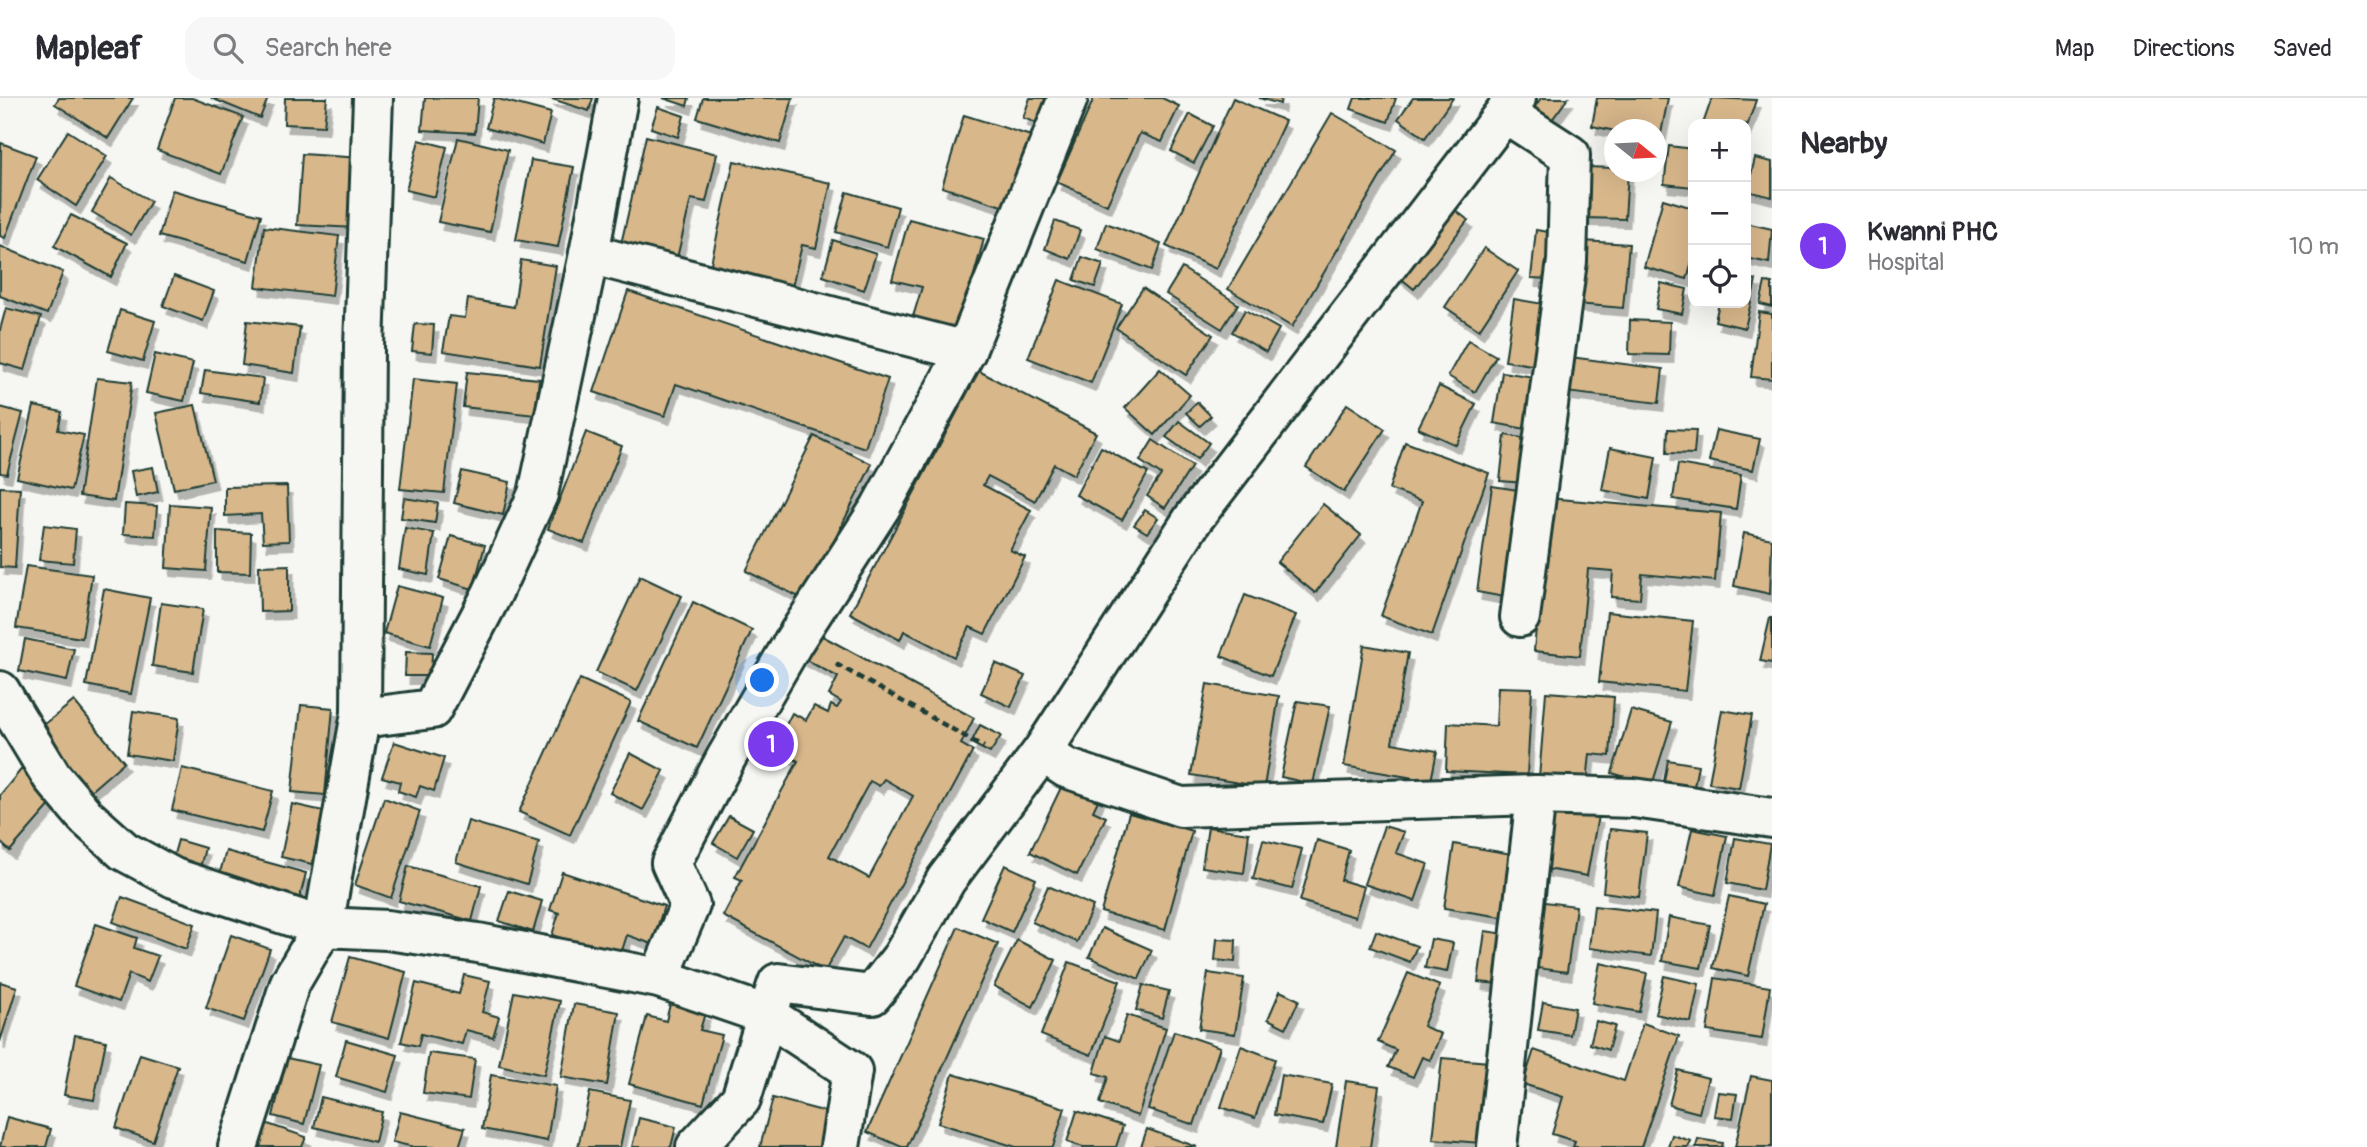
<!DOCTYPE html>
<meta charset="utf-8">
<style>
body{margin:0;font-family:Pangolin,sans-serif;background:#f7f7f7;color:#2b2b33}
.controls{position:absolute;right:21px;top:21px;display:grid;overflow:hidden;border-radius:14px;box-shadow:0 7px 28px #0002}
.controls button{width:63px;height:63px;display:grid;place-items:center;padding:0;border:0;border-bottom:2px solid #e1e1e2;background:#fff;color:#2b2b33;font:35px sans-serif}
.compass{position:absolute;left:1604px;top:21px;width:63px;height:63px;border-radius:50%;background:#fff;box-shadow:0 7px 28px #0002;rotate:108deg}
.you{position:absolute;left:763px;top:583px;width:24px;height:24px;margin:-18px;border:5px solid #fff;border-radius:50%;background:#1a73e8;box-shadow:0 0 0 10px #1a73e833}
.badge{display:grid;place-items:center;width:46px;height:46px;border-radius:50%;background:#7c3aed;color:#fff;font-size:23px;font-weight:700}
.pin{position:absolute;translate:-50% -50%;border:4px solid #fff;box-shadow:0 2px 7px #0006}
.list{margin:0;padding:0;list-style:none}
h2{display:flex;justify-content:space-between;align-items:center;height:91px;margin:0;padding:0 28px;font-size:30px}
h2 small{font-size:23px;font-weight:400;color:#7c7c81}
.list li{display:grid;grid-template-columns:46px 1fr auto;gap:21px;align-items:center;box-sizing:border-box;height:112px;padding:0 28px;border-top:2px solid #e1e1e2}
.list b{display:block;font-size:26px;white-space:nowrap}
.list p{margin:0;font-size:23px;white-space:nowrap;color:#7c7c81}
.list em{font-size:23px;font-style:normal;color:#7c7c81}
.icon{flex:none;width:38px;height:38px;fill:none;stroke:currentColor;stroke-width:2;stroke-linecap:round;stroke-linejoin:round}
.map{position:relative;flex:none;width:1772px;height:1049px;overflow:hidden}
header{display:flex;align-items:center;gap:42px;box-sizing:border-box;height:98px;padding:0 35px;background:#fff;border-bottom:2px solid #e1e1e2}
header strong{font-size:33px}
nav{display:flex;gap:38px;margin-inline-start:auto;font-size:24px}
.search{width:490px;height:63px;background:#f7f7f7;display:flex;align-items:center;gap:18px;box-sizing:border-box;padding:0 24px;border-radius:21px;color:#7c7c81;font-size:26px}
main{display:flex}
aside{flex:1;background:#fff}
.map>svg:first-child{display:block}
.building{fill:#d8b78b;stroke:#1f3d34;stroke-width:2;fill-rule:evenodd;filter:url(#shadow)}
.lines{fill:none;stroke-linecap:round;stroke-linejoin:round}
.minor-casing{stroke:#1f3d34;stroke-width:44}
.path{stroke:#1f3d34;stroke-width:4.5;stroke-dasharray:7 5;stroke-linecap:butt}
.minor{stroke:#f6f6f2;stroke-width:38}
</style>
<header>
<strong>Mapleaf</strong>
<div class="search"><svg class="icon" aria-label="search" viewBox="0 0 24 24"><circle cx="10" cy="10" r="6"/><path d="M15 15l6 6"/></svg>Search here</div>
<nav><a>Map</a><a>Directions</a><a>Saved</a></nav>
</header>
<main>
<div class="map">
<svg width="1772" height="1049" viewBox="0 0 1772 1049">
<defs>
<filter id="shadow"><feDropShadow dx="4.5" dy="8" stdDeviation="0" flood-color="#0004"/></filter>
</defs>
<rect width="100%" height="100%" fill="#f6f6f2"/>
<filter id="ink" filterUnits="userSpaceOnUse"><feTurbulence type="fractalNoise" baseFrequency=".0143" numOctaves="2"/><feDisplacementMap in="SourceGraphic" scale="14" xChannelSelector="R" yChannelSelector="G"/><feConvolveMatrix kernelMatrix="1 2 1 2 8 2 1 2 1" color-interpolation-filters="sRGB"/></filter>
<g filter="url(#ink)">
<g class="building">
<polygon points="59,0 133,0 108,40 55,6"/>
<polygon points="175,0 192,0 243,19 221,76 157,52"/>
<polygon points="211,0 268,0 260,20"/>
<polygon points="285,0 327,0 324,28 284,26"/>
<polygon points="425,0 478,0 475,35 422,32"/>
<polygon points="494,0 551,15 543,46 486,30"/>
<polygon points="549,0 593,0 589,13"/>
<polygon points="663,0 689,0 687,8"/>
<polygon points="703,0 793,0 780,45 697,20"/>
<polygon points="1030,0 1055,0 1045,28 1023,20"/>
<polygon points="1094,0 1162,0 1179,8 1162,44 1140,35 1107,107 1057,84"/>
<polygon points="1233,0 1285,23 1216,171 1166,148"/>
<polygon points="1259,0 1281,0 1280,6"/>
<polygon points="1355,0 1396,0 1388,24 1351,11"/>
<polygon points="1413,0 1453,0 1425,40 1398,21"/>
<polygon points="1541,0 1568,0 1551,23 1534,10"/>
<polygon points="1597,0 1668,0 1660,41 1657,40 1657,32 1615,33 1592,28"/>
<polygon points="1712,0 1756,2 1746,32 1746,26 1703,26"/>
<polygon points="658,9 684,18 678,39 651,30"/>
<polygon points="1332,15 1396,52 1292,229 1228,191"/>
<polygon points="1190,16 1213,28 1194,65 1171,53"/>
<polygon points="964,17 1031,38 1008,110 942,89"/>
<polygon points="68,33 107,58 76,108 37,82"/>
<polygon points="646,38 717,56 706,104 691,101 677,160 621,146"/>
<polygon points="458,40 508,52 490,134 438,124"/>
<polygon points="419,42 447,49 435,99 406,92"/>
<polygon points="1,45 36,58 5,140 0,138"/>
<polygon points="1669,48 1693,51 1693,89 1664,86"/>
<polygon points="302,56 361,60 356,130 297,127"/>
<polygon points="1755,60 1772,64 1772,99 1747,93"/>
<polygon points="531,62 574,69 558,149 516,142"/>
<polygon points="734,63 831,85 816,150 802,147 791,193 709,174"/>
<polygon points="1586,69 1615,70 1615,74 1628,74 1625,121 1583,120"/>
<polygon points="111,80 151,103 131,137 92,114"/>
<polygon points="172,92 261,117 248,163 159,138"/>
<polygon points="847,94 898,109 887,149 836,134"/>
<polygon points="1663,101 1693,110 1693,160 1687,181 1644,169"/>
<polygon points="1446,105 1468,122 1414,191 1393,174"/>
<polygon points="71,117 127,145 111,179 54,148"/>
<polygon points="909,121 984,141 958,234 912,222 922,189 892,182"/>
<polygon points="1055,123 1080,132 1070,161 1045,151"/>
<polygon points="1106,125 1161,146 1152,172 1097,151"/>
<polygon points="1746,125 1772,131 1769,165 1746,160"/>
<polygon points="264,129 339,138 332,198 256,189"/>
<polygon points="1536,132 1556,135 1551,181 1531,180"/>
<polygon points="833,142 876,156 864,192 823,178"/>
<polygon points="1583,143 1629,146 1623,210 1577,206"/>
<polygon points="0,148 63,174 47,216 0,198"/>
<polygon points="1484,150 1518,173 1479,232 1445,209"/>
<polygon points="1082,159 1103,166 1095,189 1074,182"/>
<polygon points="521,162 556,168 540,268 443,253 449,218 465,220 468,201 514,209"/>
<polygon points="1182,170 1238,206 1222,231 1166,196"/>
<polygon points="174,178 214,193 203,223 163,208"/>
<polygon points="1746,179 1756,182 1745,230 1715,223 1719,205 1746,205"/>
<polygon points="1059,182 1122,206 1091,285 1028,260"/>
<polygon points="1765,184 1772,185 1772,209 1760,206"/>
<polygon points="1661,185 1687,191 1682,216 1656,211"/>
<polygon points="1143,190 1213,237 1186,277 1116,230"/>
<polygon points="628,193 888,281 865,350 676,286 665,318 594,294"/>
<polygon points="1514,201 1549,207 1539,268 1505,263"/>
<polygon points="6,210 41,219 25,272 0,265 0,232"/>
<polygon points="120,212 155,223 143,263 108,253"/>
<polygon points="1245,212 1279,231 1266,254 1232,234"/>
<polygon points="1759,214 1772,216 1772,281 1751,279"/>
<polygon points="1630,222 1670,224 1669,257 1629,256"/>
<polygon points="247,223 300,229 294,275 242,267"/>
<polygon points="415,226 434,227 432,255 412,253"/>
<polygon points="1468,242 1496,258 1475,294 1448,278"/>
<polygon points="155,256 193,265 184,303 146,295"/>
<polygon points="1570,259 1663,271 1659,305 1565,294"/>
<polygon points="1160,271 1190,297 1155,337 1125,310"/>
<polygon points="205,272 263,280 260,304 201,295"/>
<polygon points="979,273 1096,335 1074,377 1054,366 1035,403 988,378 983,387 1031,412 1010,452 1025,459 985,536 970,529 954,559 904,533 900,542 850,515"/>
<polygon points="467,274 539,281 535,317 463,309"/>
<polygon points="1502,274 1540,280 1531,332 1494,325"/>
<polygon points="97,280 132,284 114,403 79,398"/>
<polygon points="413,281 457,286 444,395 400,391"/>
<polygon points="1439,288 1476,306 1456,347 1418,330"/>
<polygon points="1197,304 1211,318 1200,328 1186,315"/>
<polygon points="1347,306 1385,331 1344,394 1306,369"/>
<polygon points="195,307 213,382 174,391 156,315"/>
<polygon points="34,308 62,314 58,332 84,337 71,392 17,380"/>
<polygon points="0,309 23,315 7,376 0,375"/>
<polygon points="1179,323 1209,345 1197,361 1166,339"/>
<polygon points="1668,331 1696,332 1694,356 1667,355"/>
<polygon points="1716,332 1760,341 1753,372 1709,363"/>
<polygon points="586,334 622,348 584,445 548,431"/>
<polygon points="1505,337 1530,341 1525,385 1500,383"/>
<polygon points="814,338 872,366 805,502 746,473"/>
<polygon points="1153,342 1192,368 1165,410 1147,398 1161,377 1140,363"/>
<polygon points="1405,344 1489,375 1432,537 1381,518 1422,403 1389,391"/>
<polygon points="1101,349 1148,375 1122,422 1076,397"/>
<polygon points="1610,350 1656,359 1649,401 1602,392"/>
<polygon points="1678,366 1741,377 1736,411 1673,401"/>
<polygon points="153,369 158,394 136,399 131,373"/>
<polygon points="462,373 510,384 503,417 454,405"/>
<polygon points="287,388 289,443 263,444 261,416 225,418 225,389"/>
<polygon points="1492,388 1525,393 1510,500 1477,494"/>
<polygon points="0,389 20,390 15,470 0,469"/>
<polygon points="404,400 438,405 435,425 401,420"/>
<polygon points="1547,400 1721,415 1715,483 1642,476 1640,501 1611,499 1613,473 1588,471 1580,558 1534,553"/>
<polygon points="125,406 157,408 155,438 123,436"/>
<polygon points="170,406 211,409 206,473 166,470"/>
<polygon points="1323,406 1361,437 1315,495 1277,464"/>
<polygon points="1145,412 1158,420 1147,435 1134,427"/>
<polygon points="44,427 76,431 73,465 39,462"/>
<polygon points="405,430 434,435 428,477 399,471"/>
<polygon points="217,433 251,435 250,475 217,474"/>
<polygon points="1744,435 1772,441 1770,496 1734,488"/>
<polygon points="451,438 485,447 473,491 439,481"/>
<polygon points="289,467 289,513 260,514 259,468"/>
<polygon points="26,468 92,477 82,540 16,530"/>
<polygon points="640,478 682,498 637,593 596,574"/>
<polygon points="397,488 443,500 430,548 384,535"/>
<polygon points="104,491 150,500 131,596 86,587"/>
<polygon points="1245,497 1296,517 1271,578 1221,558"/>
<polygon points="693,504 752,532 697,650 638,623"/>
<polygon points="161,505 203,511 193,574 152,568"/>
<polygon points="1607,514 1693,523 1685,593 1599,584"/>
<polygon points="1770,520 1772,520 1772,565 1760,563"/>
<path d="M 815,534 L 974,620 L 961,646 L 973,653 L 866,851 L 844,839 L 825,873 L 723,818 L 742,782 L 735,779 L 798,663 L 774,650 L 792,615 L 806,622 L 814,608 L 828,615 L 831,607 L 837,610 L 841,604 L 829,597 L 838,579 L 802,560 ZM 884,681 L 913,698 L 869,780 L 829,758 L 870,683 L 879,688 Z"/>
<polygon points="25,541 74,551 67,583 19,573"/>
<polygon points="1364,547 1408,555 1392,645 1437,653 1431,683 1344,668"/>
<polygon points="406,554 432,555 431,578 405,578"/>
<polygon points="995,565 1025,578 1011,609 981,595"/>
<polygon points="580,581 631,604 570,737 519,714"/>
<polygon points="1207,586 1279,598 1264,689 1191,677"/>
<polygon points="1498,589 1532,590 1527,677 1446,673 1448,625 1496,628"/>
<polygon points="1546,594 1614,599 1610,658 1590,656 1587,684 1539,680"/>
<polygon points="74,603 124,664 87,696 35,634"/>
<polygon points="1297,603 1330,608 1313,686 1281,679"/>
<polygon points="301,607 333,610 325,697 292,694"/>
<polygon points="1631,612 1672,624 1652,687 1612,675"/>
<polygon points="1722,612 1752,617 1739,690 1709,685"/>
<polygon points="133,613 179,620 173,663 127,656"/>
<polygon points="980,627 1001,638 990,655 971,645"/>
<polygon points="394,644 444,660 434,693 420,688 416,699 398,693 400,684 382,679"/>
<polygon points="630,655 664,673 643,712 610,695"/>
<polygon points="1668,662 1698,667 1693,694 1663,689"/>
<polygon points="24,668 58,698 10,753 0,744 0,697"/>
<polygon points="182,670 273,693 262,734 172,712"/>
<polygon points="1067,677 1102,694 1093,713 1106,719 1077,777 1030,754"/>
<polygon points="384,700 420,713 391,800 355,787"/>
<polygon points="292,706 323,713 312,766 281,759"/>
<polygon points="1546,708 1598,718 1587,778 1535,769"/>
<polygon points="1129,715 1192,733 1165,832 1101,814"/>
<polygon points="729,718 753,731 737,759 713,745"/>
<polygon points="468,723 539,744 527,786 456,764"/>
<polygon points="1384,728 1404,734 1396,755 1428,766 1415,803 1364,786"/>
<polygon points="1208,729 1249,735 1244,775 1202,769"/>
<polygon points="1610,731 1647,735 1639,799 1603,794"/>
<polygon points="1692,731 1727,738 1715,797 1679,789"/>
<polygon points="1735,740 1770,746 1762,792 1727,785"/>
<polygon points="178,742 205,750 200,770 172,763"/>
<polygon points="1263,742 1302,751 1292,791 1253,781"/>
<polygon points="1317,742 1349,752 1341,782 1364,789 1355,819 1300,803"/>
<polygon points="1454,746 1512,756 1502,819 1444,810"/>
<polygon points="226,753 306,775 298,807 217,785"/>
<polygon points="1005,767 1036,781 1012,834 981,820"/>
<polygon points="408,768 481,788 472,823 399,803"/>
<polygon points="562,774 664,808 652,846 627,837 620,859 552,837 559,815 550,812"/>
<polygon points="1048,788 1093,808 1077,844 1032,824"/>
<polygon points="509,793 542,803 533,834 499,823"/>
<polygon points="1729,798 1764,806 1748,878 1713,870"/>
<polygon points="122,799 195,826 186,851 113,824"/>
<polygon points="1530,802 1576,808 1567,874 1522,868"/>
<polygon points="1594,808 1656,815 1651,858 1589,850"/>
<polygon points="1669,819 1710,827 1701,870 1662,863"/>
<polygon points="96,826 137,840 134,850 158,858 148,884 129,876 119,904 74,888"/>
<polygon points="958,829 998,846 907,1049 902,1049 867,1034"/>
<polygon points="1102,830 1152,852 1139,881 1089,859"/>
<polygon points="1376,833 1417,848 1410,864 1370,849"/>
<polygon points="1485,833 1506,836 1499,886 1478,884"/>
<polygon points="231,837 270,851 244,923 206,910"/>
<polygon points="1217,841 1236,842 1235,864 1215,862"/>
<polygon points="1431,841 1453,845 1447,874 1425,870"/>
<polygon points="1017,842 1056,862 1033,909 994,888"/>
<polygon points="350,859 406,874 389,940 332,924"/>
<polygon points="1069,864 1120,883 1091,957 1041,937"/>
<polygon points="1600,865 1647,875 1639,914 1592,905"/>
<polygon points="1208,875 1244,880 1235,936 1199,931"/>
<polygon points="1408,875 1440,888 1423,928 1441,936 1430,962 1422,959 1413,979 1388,969 1396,952 1378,944"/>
<polygon points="464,877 490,883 482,914 499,919 493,939 466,932 462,946 421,936 418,948 401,944 416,885 459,896"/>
<polygon points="1664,878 1699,886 1691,924 1655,916"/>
<polygon points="1715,880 1770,889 1762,941 1707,933"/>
<polygon points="0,884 17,889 0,944"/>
<polygon points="1143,887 1169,893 1162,920 1136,912"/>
<polygon points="1280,893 1299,902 1286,930 1268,921"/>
<polygon points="514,894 560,903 544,977 499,967"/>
<polygon points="1543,904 1575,910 1570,937 1538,932"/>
<polygon points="574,906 619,914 607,987 561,979"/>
<polygon points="670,906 705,915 700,932 722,937 703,1006 629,986 647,918 666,923"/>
<polygon points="1127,917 1166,930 1138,1018 1100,1005 1108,979 1094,975 1105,938 1119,943"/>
<polygon points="1596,923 1615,928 1608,952 1590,946"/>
<polygon points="1643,925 1679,938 1641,1049 1573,1049 1575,1043 1552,1036 1563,999 1523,986 1534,952 1624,983"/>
<polygon points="1174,933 1220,949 1194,1027 1148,1011"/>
<polygon points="75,937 106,943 94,1002 64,997"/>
<polygon points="346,942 398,957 387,994 336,979"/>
<polygon points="1241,948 1275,961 1255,1020 1221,1009"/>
<polygon points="429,955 475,961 469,1001 423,995"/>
<polygon points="140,956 178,968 153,1043 116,1030"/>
<polygon points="287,960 319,967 304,1026 273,1018"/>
<polygon points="1442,960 1489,964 1480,1045 1433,1041"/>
<polygon points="1678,972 1708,980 1699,1015 1669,1007"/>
<polygon points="953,976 1065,1010 1053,1049 1016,1049 938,1025"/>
<polygon points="491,977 556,988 547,1043 482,1031"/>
<polygon points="1281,977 1332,986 1323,1026 1274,1017"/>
<polygon points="1751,978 1772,982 1772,1049 1735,1049"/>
<polygon points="1346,983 1379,988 1370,1049 1336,1049"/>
<polygon points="590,994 630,1002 620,1049 578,1049"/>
<polygon points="1718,994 1737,996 1733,1020 1714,1018"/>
<polygon points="321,999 382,1014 375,1044 314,1029"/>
<polygon points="773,1000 834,1016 825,1049 760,1049"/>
<polygon points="1077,1013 1123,1028 1116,1049 1083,1049 1067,1044"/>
<polygon points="400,1014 465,1030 459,1049 414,1049 392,1044"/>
<polygon points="7,1019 51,1031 46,1049 0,1049"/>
<polygon points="639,1020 676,1029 671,1049 632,1049"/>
<polygon points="265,1025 306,1039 302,1049 257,1049"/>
<polygon points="1147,1031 1197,1049 1141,1049"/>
<polygon points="1672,1037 1691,1043 1688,1049 1668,1049"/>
<polygon points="1698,1041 1723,1045 1722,1049 1696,1049"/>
</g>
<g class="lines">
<defs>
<g id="minor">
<polyline points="1505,15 1570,57 1567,163 1520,519"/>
<polyline points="589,156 966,253"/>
<polyline points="0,593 52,679 86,719 124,753 174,780 323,829 361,615 378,618 432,611 492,496 538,396 589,156 618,0"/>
<polyline points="361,615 364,248 373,0"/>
<polyline points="1042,654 1066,670 1181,709 1536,697 1634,700 1772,720"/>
<polyline points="659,880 690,807 671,765 726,660 794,543 880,410 966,253 1068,0"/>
<polyline points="238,1049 290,885 323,829 387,832 478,845 659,880 767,917 778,885 872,897 902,859 946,782 1042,654 1193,421 1516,0"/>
<polyline points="696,1049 741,1001 767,917 852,973 840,1049"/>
<polyline points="1497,1049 1536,697"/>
</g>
</defs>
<use href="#minor" class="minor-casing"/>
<polyline class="path" points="836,566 984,649"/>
<use href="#minor" class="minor"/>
</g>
</g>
</svg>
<div class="controls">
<button>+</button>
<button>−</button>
<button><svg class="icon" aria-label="locate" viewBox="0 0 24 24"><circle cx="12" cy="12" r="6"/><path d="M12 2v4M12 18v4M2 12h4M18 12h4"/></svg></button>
</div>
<svg class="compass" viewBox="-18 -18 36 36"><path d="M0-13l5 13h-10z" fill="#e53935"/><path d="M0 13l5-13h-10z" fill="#7c7c81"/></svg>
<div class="you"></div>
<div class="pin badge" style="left:771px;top:646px">1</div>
</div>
<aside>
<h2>Nearby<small></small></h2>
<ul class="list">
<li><span class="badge">1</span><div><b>Kwanni PHC</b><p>Hospital</p></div><em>10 m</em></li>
</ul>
</aside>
</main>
